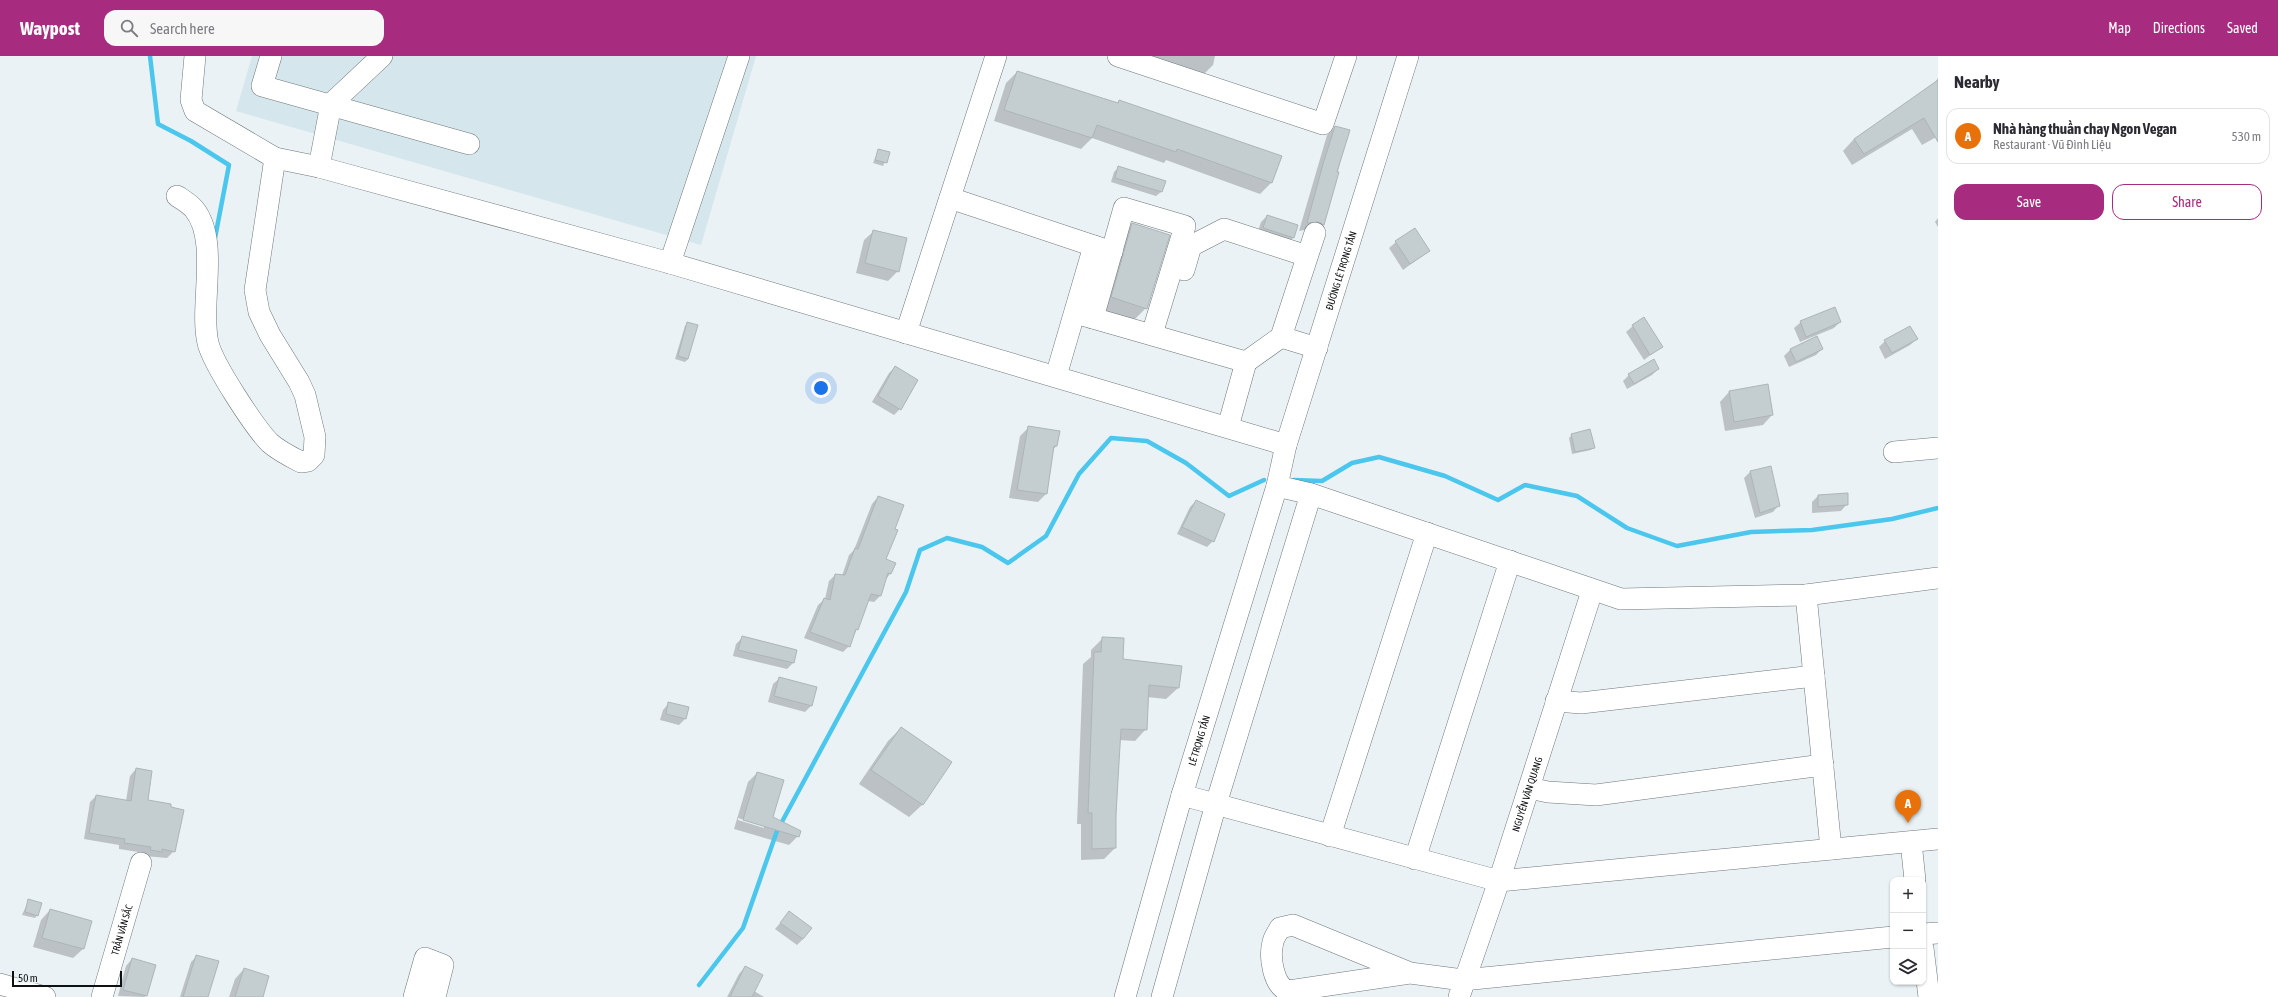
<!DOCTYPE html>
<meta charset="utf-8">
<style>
body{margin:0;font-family:"Asap Condensed",sans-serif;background:#f7f7f7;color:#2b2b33}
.controls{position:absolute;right:12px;bottom:12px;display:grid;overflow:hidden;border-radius:8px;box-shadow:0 1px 3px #0004}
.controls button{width:36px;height:36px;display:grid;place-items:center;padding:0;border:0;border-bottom:1px solid #e1e1e2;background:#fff;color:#2b2b33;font:20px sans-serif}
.scale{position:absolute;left:12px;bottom:10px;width:110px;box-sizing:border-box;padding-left:4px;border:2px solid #0e1112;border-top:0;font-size:11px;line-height:14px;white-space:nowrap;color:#0e1112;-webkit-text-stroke:3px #eaf2f5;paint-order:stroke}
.you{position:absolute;left:821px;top:332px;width:14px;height:14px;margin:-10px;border:3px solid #fff;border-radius:50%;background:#1a73e8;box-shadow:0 0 0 6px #1a73e833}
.badge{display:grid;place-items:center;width:26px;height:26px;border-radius:50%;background:#a72b7e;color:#fff;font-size:13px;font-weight:700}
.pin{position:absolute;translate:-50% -33px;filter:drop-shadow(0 1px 2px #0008)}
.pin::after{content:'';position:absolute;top:21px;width:14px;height:12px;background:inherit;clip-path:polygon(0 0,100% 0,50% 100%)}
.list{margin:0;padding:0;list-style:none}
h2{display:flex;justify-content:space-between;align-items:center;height:52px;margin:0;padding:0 16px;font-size:17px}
h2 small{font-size:13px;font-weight:400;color:#7c7c81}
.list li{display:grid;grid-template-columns:26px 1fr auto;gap:12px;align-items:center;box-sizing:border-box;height:56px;margin:0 8px 8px;padding:0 8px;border:1px solid #e1e1e2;border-radius:12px}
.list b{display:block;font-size:15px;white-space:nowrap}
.list p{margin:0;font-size:13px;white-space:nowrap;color:#7c7c81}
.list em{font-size:13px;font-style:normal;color:#7c7c81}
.actions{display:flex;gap:8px;padding:12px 16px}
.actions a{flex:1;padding:9px 0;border:1px solid #a72b7e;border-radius:12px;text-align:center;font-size:14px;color:#a72b7e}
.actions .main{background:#a72b7e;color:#fff}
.icon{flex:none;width:22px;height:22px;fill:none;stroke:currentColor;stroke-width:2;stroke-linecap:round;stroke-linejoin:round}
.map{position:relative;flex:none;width:1938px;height:941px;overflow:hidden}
header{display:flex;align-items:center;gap:24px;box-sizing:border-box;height:56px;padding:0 20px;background:#a72b7e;color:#fff}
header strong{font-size:19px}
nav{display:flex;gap:22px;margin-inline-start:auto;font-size:14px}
.search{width:280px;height:36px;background:#f7f7f7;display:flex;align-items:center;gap:10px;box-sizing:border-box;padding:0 14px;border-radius:12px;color:#7c7c81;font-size:15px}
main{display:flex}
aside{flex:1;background:#fff}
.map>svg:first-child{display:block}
.built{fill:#d5e6ec}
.shadow{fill:#0003;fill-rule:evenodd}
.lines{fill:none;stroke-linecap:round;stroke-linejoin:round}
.stream{stroke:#4bc7ed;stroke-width:4.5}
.building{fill:#c4cdd0;stroke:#adb5b8}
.minor-casing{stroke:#6f777a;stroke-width:22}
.minor{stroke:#fff;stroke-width:21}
.labels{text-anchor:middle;stroke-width:3.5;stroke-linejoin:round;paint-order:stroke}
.street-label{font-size:10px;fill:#0e1112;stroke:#eaf2f5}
</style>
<header>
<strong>Waypost</strong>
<div class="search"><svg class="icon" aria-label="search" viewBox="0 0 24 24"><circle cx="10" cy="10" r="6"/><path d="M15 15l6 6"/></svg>Search here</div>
<nav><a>Map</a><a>Directions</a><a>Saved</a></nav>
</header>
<main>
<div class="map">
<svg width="1938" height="941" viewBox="0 0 1938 941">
<rect width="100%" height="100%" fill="#eaf2f5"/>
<polygon class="built" points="252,0 756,0 701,189 236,55"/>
<g class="shadow">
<polygon points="1124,0 1215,0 1213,9 1201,21"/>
<polygon points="1017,16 1116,48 1119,45 1281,101 1271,127 1260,138 1166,104 1164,107 1092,82 1081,93 994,65 1006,27"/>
<polygon points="1938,22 1938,80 1922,89 1912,73 1852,109 1843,95 1854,83 1934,28"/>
<polygon points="1335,71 1349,75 1323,168 1315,177 1310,173 1299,175 1327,79"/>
<polygon points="879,94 889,97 883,110 873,107"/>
<polygon points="1118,112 1161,136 1156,140 1111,126 1114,116"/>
<polygon points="1267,160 1293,182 1287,188 1257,178 1261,166"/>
<polygon points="1938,162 1938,171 1935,166"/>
<polygon points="1133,168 1146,252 1133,265 1099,253 1120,181"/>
<polygon points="874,175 898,215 888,225 856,217 864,184"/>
<polygon points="1396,186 1429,195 1403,214 1389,192"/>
<polygon points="1801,266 1840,266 1834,272 1800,286 1794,272"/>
<polygon points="688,267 688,303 685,306 675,303 685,270"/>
<polygon points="1633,270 1661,291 1644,304 1626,276"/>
<polygon points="1817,281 1822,293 1816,299 1789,311 1784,300 1790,294"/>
<polygon points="1917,283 1910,289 1885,303 1879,291 1885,285"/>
<polygon points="895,311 900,353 894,359 872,346 889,317"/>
<polygon points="1658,313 1652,319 1627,333 1623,325 1629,319"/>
<polygon points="1767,329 1772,359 1763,369 1725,375 1720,346 1729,336"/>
<polygon points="1029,371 1057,390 1053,393 1046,438 1038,446 1009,442 1020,380"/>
<polygon points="1572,379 1594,391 1591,394 1572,398 1569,382"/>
<polygon points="1770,411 1778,450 1773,456 1755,462 1744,422 1750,416"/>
<polygon points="1818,440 1847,448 1841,455 1812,457 1812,446"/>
<polygon points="878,441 894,474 885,504 890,518 886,523 880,540 874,546 868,545 857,573 849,590 843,596 804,582 818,549 825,543 829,525 835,519 842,520 849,499 854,494 872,448"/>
<polygon points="1196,445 1213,485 1207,491 1177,478 1190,451"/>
<polygon points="742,582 793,607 787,613 733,600 736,588"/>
<polygon points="1103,582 1122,604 1178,632 1166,643 1147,641 1146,673 1135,685 1119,684 1115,792 1104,803 1081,804 1081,768 1077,768 1083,608 1091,601 1091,594"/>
<polygon points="780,622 816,632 811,650 805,656 768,646 773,628"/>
<polygon points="669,647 685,663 679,669 660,664 663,654"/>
<polygon points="901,672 951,706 922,749 909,761 859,728 888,685"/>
<polygon points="136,713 147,745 174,795 167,802 145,800 145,797 119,793 119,789 84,783 90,746 96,740 126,745 130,720"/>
<path d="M 757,717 L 772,761 L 798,780 L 789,789 L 734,773 L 748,726 ZM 738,762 L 764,770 L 764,772 L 738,764 Z"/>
<polygon points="29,844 37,859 35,862 22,859"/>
<polygon points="50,854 91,866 83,893 73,902 33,891 41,864"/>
<polygon points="789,857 803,883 797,889 775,873"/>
<polygon points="197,900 207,941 180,941 191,906"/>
<polygon points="132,903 154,910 145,941 118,940 126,910"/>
<polygon points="745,911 754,935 764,941 727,941 739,918"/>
<polygon points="244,913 262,941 229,941 235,923"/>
</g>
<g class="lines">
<g class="stream">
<polyline points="150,0 158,68 191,85 229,109 215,182"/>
<polyline points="1294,424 1322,425 1352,407 1379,401 1445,420 1498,444 1525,429 1577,440 1627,472 1677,490 1751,476 1812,474 1892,463 1938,452"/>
<polyline points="699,929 743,872 777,775 906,536 920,494 947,482 982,491 1008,507 1046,480 1079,418 1111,382 1147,385 1186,407 1229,440 1264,424"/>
</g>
</g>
<g class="building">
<polygon points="1017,15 1118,47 1119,44 1282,100 1272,127 1177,93 1176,96 1097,69 1092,82 1004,54"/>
<polygon points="1938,24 1938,86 1924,62 1864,98 1854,83"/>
<polygon points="1335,70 1350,74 1337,116 1339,116 1324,169 1318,166 1308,167 1307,167 1323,108"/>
<polygon points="878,93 890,96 887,107 875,104"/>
<polygon points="1118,110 1166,125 1162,136 1115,122"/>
<polygon points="1267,159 1298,169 1294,182 1263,172"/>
<polygon points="1132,167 1170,179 1147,253 1111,241"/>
<polygon points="1415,172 1430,195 1410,208 1395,185"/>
<polygon points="873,174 907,182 899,216 865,207"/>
<polygon points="1835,251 1841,266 1806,281 1800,265"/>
<polygon points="1644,261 1663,291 1650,299 1632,269"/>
<polygon points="687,266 698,269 688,303 678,300"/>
<polygon points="1910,270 1918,283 1892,297 1884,284"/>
<polygon points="1817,280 1823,293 1796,306 1790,293"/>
<polygon points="1654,303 1659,313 1634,328 1628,318"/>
<polygon points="895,310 918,324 901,354 878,340"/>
<polygon points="1768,328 1773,359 1734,366 1729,335"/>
<polygon points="1028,370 1060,375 1057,390 1054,390 1047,438 1017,434"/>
<polygon points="1590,373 1595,392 1575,396 1571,378"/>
<polygon points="1771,410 1780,450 1760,457 1750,415"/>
<polygon points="1848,437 1848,449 1818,451 1818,439"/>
<polygon points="878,440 904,449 895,473 898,474 886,503 896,507 891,518 888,517 881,540 871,538 858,574 856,573 850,591 810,576 824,542 830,544 835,518 845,519 855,492 858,493"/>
<polygon points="1196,444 1225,458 1214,486 1182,471"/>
<polygon points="742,580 797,594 794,607 738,594"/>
<polygon points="1102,581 1124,582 1123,603 1182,610 1179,632 1149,629 1147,674 1121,673 1116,758 1116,792 1092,793 1092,757 1088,757 1094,596 1101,596"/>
<polygon points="779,621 817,631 812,650 774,640"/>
<polygon points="668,646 689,651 686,663 666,658"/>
<polygon points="901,671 952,706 923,749 871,714"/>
<polygon points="136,712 152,715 148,744 171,748 171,751 184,754 175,796 162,793 162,796 150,794 151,791 124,787 125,783 89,777 96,739 131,745"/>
<polygon points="757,716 784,724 773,761 801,775 799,781 743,764"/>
<polygon points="28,843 42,847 38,860 25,856"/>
<polygon points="50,853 92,865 84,893 42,882"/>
<polygon points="789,855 812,872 803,883 780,867"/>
<polygon points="196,899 219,905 208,941 183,941"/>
<polygon points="132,902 156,909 147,940 123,934"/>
<polygon points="745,910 763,919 752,941 730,941"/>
<polygon points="244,912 269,920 263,941 235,941"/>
</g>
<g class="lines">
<defs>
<g id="minor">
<polyline points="195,0 191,44 195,55 275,102 319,111 670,207 1286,389"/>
<polyline points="271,0 262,30 469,88"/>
<polyline points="1118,0 1323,68 1346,0"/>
<polyline points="319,111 331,48 382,0"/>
<path d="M 177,140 C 183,144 190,148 194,153 C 220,184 199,250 208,287 C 213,308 255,372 270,387 C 279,395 291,401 301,406 L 308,405 L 314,399 L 315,381 L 305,339 L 299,326 L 270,279 L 259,256 L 255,234 L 275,102"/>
<polyline points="950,142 1112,196"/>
<polyline points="670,207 739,0"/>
<polyline points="1184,214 1191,190 1224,173 1307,200"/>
<polyline points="1075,257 1246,306 1281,281 1315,177"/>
<polyline points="1093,262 1124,152 1185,170 1152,278"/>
<polyline points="906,277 996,0"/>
<polyline points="1281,281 1317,292"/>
<polyline points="1056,320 1094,190"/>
<polyline points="1228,371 1246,306"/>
<polyline points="1894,396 1938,392"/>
<polyline points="1277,430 1311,438 1621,543 1806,539 1938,522"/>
<polyline points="1806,539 1831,793"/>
<polyline points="1556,645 1581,647 1814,620"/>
<polyline points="1529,732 1548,736 1596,739 1823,709"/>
<polyline points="1182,739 1499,825 1938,783"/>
<polyline points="1330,780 1427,477"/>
<polyline points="1911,786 1915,824"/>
<polyline points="1415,803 1510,505"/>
<polyline points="1923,878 1938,877"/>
<polyline points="1923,892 1929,941"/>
<path d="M 1410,917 L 1289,935 C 1273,931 1269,900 1273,886 C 1274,881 1278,876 1280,872 L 1293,869 L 1410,917 L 1463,924 L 1893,881"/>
<polyline points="0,928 45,941"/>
<path id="s1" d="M 102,941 L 141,807"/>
<polyline points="414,941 425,902 443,909 435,941"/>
<path id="s2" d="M 1125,941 L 1182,739 L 1277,430 L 1286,389 L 1408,0"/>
<polyline points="1162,941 1216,748 1311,438"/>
<path id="s3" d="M 1459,941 L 1499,825 L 1592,535"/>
</g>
</defs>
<use href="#minor" class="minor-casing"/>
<use href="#minor" class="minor"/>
</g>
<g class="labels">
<g class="street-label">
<text dy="4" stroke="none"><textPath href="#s2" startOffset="758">ĐƯỜNG LÊ TRỌNG TẤN</textPath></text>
<text dy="4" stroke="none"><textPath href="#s2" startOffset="267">LÊ TRỌNG TẤN</textPath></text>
<text dy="4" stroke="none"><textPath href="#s3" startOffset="214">NGUYỄN VĂN QUANG</textPath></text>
<text dy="4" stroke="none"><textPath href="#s1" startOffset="70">TRẦN VĂN SẮC</textPath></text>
</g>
</g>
</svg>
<div class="controls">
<button>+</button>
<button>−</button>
<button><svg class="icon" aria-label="layers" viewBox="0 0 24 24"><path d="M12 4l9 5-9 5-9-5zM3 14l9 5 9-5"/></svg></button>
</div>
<div class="scale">50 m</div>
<div class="you"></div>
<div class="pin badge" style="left:1908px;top:767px;background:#e8710a">A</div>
</div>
<aside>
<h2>Nearby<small></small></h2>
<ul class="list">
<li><span class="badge" style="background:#e8710a">A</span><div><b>Nhà hàng thuần chay Ngon Vegan</b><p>Restaurant · Vũ Đình Liệu</p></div><em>530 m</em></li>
</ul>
<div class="actions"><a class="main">Save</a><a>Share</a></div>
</aside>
</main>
